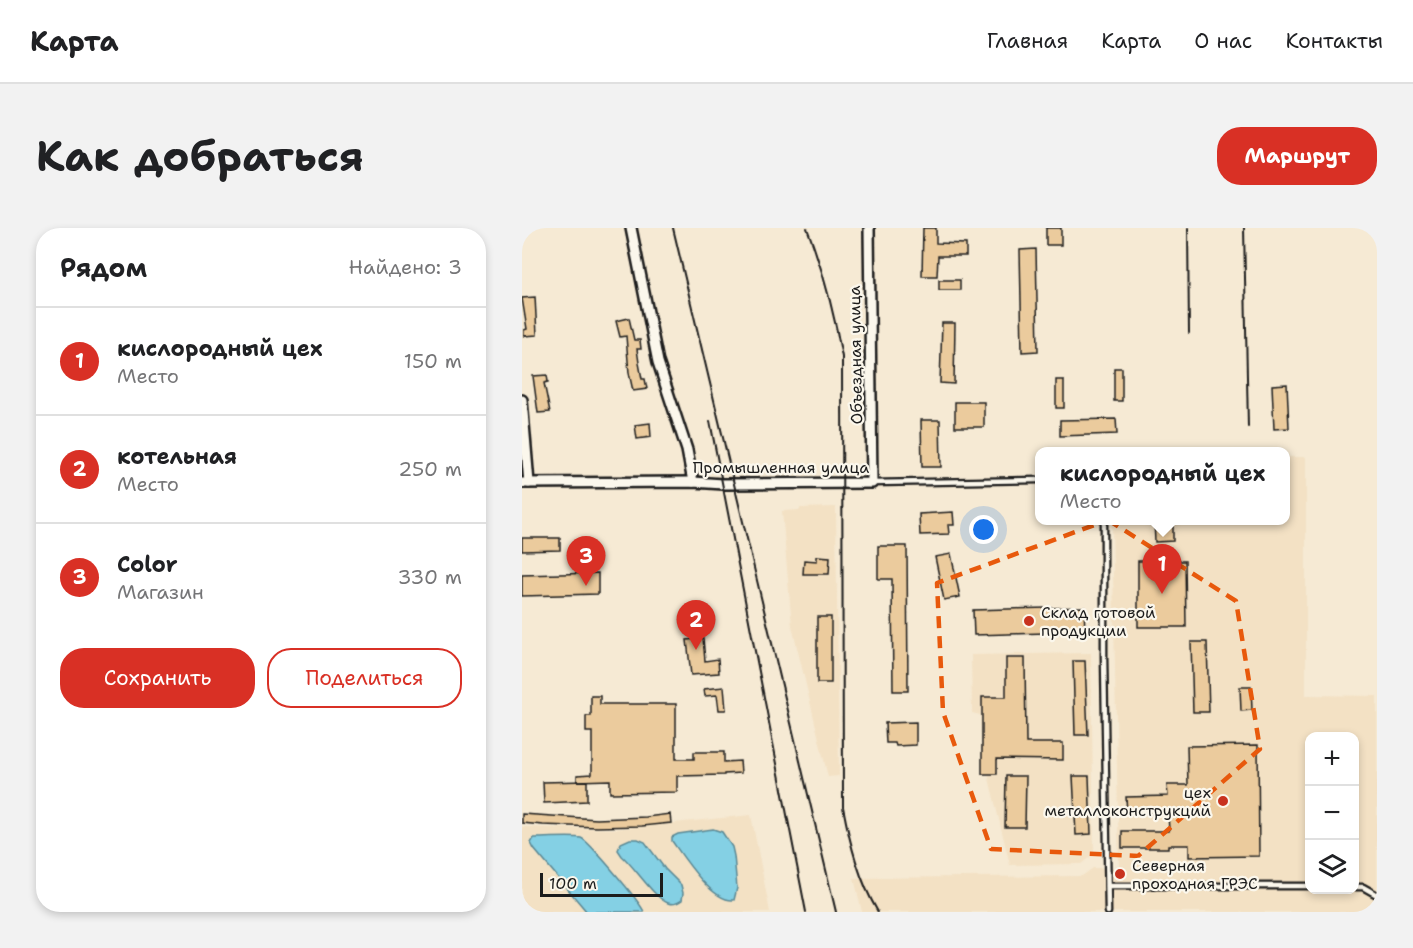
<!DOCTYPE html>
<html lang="ru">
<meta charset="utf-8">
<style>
body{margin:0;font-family:"Shantell Sans",sans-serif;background:#f2f2f2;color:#202124}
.controls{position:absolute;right:18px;bottom:18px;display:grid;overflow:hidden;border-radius:12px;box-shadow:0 3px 9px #0003}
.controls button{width:54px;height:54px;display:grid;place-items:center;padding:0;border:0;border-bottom:2px solid #e0e0e0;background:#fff;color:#202124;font:30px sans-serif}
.scale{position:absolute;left:18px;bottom:15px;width:123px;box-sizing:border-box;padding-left:6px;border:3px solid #1c1c1c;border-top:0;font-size:16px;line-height:21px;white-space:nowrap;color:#1c1c1c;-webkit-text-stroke:4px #fbf7ec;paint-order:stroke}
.you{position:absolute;left:462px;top:302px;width:21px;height:21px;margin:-15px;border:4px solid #fff;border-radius:50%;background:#1a73e8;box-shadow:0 0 0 9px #1a73e833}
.badge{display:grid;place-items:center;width:39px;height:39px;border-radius:50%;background:#d93025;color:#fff;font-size:20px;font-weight:700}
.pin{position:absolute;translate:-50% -50px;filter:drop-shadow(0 2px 3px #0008)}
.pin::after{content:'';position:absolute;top:32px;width:21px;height:18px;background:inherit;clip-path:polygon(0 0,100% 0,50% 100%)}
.popup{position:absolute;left:513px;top:219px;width:255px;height:78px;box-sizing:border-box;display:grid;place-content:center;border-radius:12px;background:#fff;filter:drop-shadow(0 2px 4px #0005);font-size:20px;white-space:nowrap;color:#757577}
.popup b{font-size:22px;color:#202124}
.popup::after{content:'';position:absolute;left:50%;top:100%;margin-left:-12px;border:12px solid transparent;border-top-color:#fff}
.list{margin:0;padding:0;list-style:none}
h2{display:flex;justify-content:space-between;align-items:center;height:78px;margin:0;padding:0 24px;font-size:26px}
h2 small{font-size:20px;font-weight:400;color:#757577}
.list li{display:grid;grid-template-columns:39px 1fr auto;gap:18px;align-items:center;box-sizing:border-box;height:108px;padding:0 24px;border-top:2px solid #e0e0e0}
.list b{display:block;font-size:22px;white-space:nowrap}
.list p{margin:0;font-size:20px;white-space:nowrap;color:#757577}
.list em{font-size:20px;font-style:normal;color:#757577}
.actions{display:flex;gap:12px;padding:18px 24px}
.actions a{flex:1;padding:14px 0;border:2px solid #d93025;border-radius:24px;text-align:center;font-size:21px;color:#d93025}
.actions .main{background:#d93025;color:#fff}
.icon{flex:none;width:33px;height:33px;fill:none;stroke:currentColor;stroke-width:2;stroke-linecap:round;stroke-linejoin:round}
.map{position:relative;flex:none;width:855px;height:684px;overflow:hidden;border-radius:24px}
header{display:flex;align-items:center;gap:36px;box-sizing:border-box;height:84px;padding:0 30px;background:#fff;border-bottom:2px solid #e0e0e0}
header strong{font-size:28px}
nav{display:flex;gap:33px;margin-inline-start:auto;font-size:21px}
.intro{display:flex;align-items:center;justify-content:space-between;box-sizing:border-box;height:144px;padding:0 36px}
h1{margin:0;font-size:42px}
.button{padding:15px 27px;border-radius:24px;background:#d93025;color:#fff;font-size:21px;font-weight:700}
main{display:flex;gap:36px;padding:0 36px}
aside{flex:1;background:#fff;border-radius:24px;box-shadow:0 3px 9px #0003}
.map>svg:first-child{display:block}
.built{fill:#f3e1c4;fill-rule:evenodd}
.water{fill:#84d0e4;stroke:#5a8894;stroke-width:1.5}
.building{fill:#ebcb9d;stroke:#1c1c1c;stroke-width:1.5}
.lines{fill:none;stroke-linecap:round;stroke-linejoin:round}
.service-casing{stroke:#1c1c1c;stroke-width:9}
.minor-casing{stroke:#1c1c1c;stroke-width:14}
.service{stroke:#fbf7ec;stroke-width:4.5}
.minor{stroke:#fbf7ec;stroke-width:9}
.rail{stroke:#1c1c1c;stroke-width:2}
.marked{fill:none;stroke:#e8590c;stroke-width:4.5;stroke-dasharray:12 8;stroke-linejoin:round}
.poi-dot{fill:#c8321e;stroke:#fbf7ec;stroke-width:2}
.labels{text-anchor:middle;stroke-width:4.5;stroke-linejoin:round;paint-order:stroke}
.street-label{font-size:16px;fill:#1c1c1c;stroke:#fbf7ec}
.poi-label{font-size:16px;fill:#1c1c1c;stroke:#fbf7ec;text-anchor:start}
</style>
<header>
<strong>Карта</strong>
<nav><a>Главная</a><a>Карта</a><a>О нас</a><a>Контакты</a></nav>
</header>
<div class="intro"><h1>Как добраться</h1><a class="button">Маршрут</a></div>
<main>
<aside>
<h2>Рядом<small>Найдено: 3</small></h2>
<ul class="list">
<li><span class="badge">1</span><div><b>кислородный цех</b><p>Место</p></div><em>150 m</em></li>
<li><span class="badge">2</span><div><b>котельная</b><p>Место</p></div><em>250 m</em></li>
<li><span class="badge">3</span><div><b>Color</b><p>Магазин</p></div><em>330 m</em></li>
</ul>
<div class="actions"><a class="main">Сохранить</a><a>Поделиться</a></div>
</aside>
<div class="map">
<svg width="855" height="684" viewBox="0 0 855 684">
<rect width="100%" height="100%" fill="#f6ead4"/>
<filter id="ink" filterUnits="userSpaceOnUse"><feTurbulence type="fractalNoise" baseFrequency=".0167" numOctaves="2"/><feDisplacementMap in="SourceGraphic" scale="12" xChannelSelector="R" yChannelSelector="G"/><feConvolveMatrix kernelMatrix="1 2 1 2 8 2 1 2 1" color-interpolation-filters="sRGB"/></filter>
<g filter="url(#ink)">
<g class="built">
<path d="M 763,229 L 784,229 L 784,467 L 855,468 L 855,619 L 853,620 L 855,620 L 855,684 L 340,684 L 332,650 L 560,648 L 571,640 L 597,640 L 590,293 L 763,292 ZM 788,508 L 832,508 L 832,662 L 788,662 Z"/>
<polygon points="314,279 317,548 306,549 270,398 260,283 278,282 278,280"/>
<polygon points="569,425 572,626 559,636 488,637 459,517 458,487 450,485 449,427"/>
<polygon points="229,587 248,684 0,684 0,599 94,601"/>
</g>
<g class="water">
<path d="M 191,601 L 200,604 L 210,619 L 212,628 L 215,660 L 212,672 C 190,674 162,630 150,613 L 150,609 L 156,606 Z"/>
<path d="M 12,610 C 21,610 52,608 59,610 C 67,613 119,675 122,684 L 65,684 L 12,621 L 9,615 Z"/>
<path d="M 108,611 L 116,611 L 123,614 L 143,641 L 159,657 L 161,665 L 160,672 C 156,675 151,677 146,675 C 133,671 112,638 100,628 L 96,622 L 99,615 Z"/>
</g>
<g class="building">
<polygon points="401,0 414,0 414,15 444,16 444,28 416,28 415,48 400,48"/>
<rect x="524" y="0" width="15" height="17"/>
<polygon points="514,21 516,123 500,124 498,22"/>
<rect x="417" y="52" width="21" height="10"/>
<polygon points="13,69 15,107 2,108 2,102 5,101 0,70"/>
<polygon points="107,90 112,112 118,112 119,121 115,121 117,135 120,151 123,151 125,161 111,163 107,145 104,108 98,109 94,93"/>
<polygon points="420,95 433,95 432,156 418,155"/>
<rect x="592" y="140" width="8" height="33"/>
<polygon points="25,147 26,154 22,155 28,184 16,185 11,148"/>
<rect x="534" y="152" width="8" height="28"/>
<polygon points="765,156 767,200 752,201 750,157"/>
<rect x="433" y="174" width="29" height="25"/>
<polygon points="594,191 595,206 538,208 538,192"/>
<polygon points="399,192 418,192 419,239 400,239"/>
<polygon points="128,195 129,209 115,211 113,197"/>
<polygon points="431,284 432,297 426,297 427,306 398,307 397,286"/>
<polygon points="632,292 651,292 651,313 633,314"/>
<polygon points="0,310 38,310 38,322 0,323"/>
<polygon points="356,318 385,318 386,463 371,463 370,351 356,351"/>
<polygon points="429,326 438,369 422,372 413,329"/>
<polygon points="295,328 308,329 307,346 281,346 282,332 295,333"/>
<polygon points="616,333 663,333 664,399 616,399"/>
<polygon points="76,345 76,366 0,368 0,347"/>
<polygon points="562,379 563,404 452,407 451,382"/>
<rect x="295" y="389" width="14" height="66"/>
<polygon points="181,410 183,433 196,431 197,445 169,447 165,412"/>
<polygon points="669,414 685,414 687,484 671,484"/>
<polygon points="484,430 503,430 504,515 541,515 541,532 475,531 475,546 460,546 460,469 484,469"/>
<polygon points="551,433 563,433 566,507 553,507"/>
<polygon points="202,459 204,482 197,482 195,467 183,468 182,461"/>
<polygon points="718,459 729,459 730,482 719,483"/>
<polygon points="69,468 78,468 78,476 154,476 154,531 172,531 172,524 202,524 202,534 218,533 219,545 202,546 202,547 155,548 155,564 88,565 88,552 55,553 55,547 70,546 70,504 64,504 64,488 69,488"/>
<polygon points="394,494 394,517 374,518 373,515 364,515 363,495"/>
<polygon points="736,517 737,628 667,629 667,617 646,617 646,620 600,620 600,603 647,603 646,585 605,586 604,569 646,568 645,557 666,557 665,518"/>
<polygon points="484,548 504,548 503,599 483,599"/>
<polygon points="551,548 567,548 569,606 554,607"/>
<polygon points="65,553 65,573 22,575 21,554"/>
<polygon points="0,586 75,591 124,589 148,586 149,595 120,598 75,599 21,597 0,595"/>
</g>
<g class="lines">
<defs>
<g id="service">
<polyline points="350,255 517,252"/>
<polyline points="582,292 582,429 586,684"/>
<polyline points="586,658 788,658"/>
<polyline points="832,659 841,659 855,667"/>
</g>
<g id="minor">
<polyline points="109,0 136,134 165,222 171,254"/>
<polyline points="0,172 7,255"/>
<polyline points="0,255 171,254 201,256 350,255 347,0"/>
</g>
</defs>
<use href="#service" class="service-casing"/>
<use href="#minor" class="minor-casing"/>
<use href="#service" class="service"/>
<use href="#minor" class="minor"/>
<g class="rail">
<polyline points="151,0 314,684"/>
<path d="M 285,0 C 301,42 312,84 320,129 L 321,579 C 328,616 337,652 356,684"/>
<polyline points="666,0 667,105"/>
<polyline points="722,0 726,199"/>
<polyline points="188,193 284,684"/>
</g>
</g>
</g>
<path class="marked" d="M 586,292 L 714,373 L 738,521 L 616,628 L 469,621 L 421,484 L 415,355 Z"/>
<g class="poi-dot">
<circle cx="507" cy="393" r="6"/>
<circle cx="701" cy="573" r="6"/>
<circle cx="598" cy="646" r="6"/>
</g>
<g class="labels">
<g class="street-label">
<text transform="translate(333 127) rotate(-91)" y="6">Объездная улица</text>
<text x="259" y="245">Промышленная улица</text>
</g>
<g class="poi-label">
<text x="519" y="390">Склад готовой<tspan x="519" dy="18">продукции</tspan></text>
<text x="689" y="570" text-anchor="end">цех<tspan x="689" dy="18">металлоконструкций</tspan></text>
<text x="610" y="643">Северная<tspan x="610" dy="18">проходная ГРЭС</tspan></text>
</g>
</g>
</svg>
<div class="controls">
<button>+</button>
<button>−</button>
<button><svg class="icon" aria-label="layers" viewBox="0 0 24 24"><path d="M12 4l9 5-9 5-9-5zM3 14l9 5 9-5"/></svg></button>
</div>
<div class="scale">100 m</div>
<div class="you"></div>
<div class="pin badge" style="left:640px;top:366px">1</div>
<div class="popup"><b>кислородный цех</b>Место</div>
<div class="pin badge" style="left:174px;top:422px">2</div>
<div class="pin badge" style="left:64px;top:358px">3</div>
</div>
</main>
